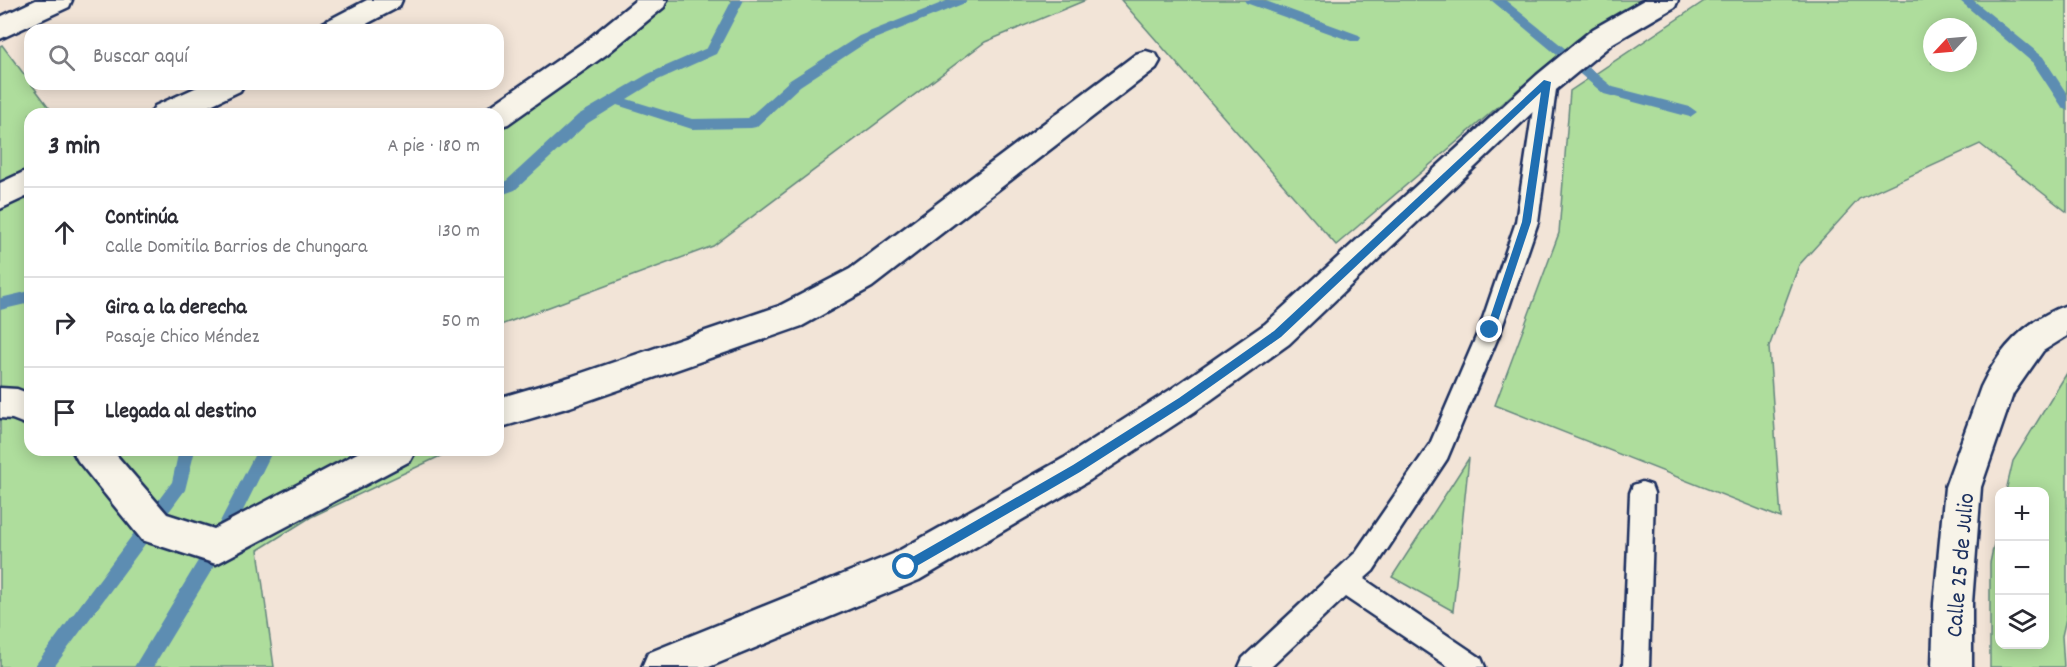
<!DOCTYPE html>
<html lang="es">
<meta charset="utf-8">
<style>
body{margin:0;font-family:Dekko,sans-serif;background:#f7f7f7;color:#2b2b33}
.controls{position:absolute;right:18px;bottom:18px;display:grid;overflow:hidden;border-radius:12px;box-shadow:0 3px 15px #0003}
.controls button{width:54px;height:54px;display:grid;place-items:center;padding:0;border:0;border-bottom:2px solid #e1e1e2;background:#fff;color:#2b2b33;font:30px sans-serif}
.compass{position:absolute;left:1923px;top:18px;width:54px;height:54px;border-radius:50%;background:#fff;box-shadow:0 3px 15px #0003;rotate:244deg}
.stop{position:absolute;width:18px;height:18px;margin:-14px;border:4px solid #1f6fb2;border-radius:50%;background:#fff}
.stop.end{background:#1f6fb2;border-color:#fff;box-shadow:0 2px 6px #0008}
.list{margin:0;padding:0;list-style:none}
h2{display:flex;justify-content:space-between;align-items:center;height:78px;margin:0;padding:0 24px;font-size:26px}
h2 small{font-size:20px;font-weight:400;color:#7c7c81}
.list li{display:grid;grid-template-columns:39px 1fr auto;gap:18px;align-items:center;box-sizing:border-box;height:90px;padding:0 24px;border-top:2px solid #e1e1e2}
.list b{display:block;font-size:22px;white-space:nowrap}
.list p{margin:0;font-size:20px;white-space:nowrap;color:#7c7c81}
.list em{font-size:20px;font-style:normal;color:#7c7c81}
.icon{flex:none;width:33px;height:33px;fill:none;stroke:currentColor;stroke-width:2;stroke-linecap:round;stroke-linejoin:round}
.map{position:relative;flex:none;width:2067px;height:667px;overflow:hidden}
.search{position:absolute;background:#fff;box-shadow:0 3px 15px #0003;left:24px;top:24px;width:480px;height:66px;display:flex;align-items:center;gap:15px;box-sizing:border-box;padding:0 21px;border-radius:18px;color:#7c7c81;font-size:22px}
.panel{position:absolute;background:#fff;box-shadow:0 3px 15px #0003;left:24px;top:108px;width:480px;height:348px;border-radius:18px}
.map>svg:first-child{display:block}
.green{fill:#aedd9c;stroke:#64867d;stroke-width:1.5;fill-rule:evenodd}
.lines{fill:none;stroke-linecap:round;stroke-linejoin:round}
.stream{fill:#5d8db2;fill-rule:evenodd}
.lane-casing{stroke:#1b2f5e;stroke-width:5}
.street-casing{stroke:#1b2f5e;stroke-width:5}
.lane{fill:#f7f3e8;fill-rule:evenodd}
.street{fill:#f7f3e8;fill-rule:evenodd}
.route{fill:#1f6fb2}
.labels{text-anchor:middle;stroke-width:6;stroke-linejoin:round;paint-order:stroke}
.street-label{font-size:24px;fill:#1b2f5e;stroke:#f7f3e8}
</style>
<div class="map">
<svg width="2067" height="667" viewBox="0 0 2067 667">
<rect width="100%" height="100%" fill="#f2e4d7"/>
<filter id="ink" filterUnits="userSpaceOnUse"><feTurbulence type="fractalNoise" baseFrequency=".0167" numOctaves="2"/><feDisplacementMap in="SourceGraphic" scale="12" xChannelSelector="R" yChannelSelector="G"/><feConvolveMatrix kernelMatrix="1 2 1 2 8 2 1 2 1" color-interpolation-filters="sRGB"/></filter>
<g filter="url(#ink)">
<g class="green">
<polygon points="666,0 1086,0 985,42 713,246 498,326 498,125"/>
<polygon points="1121,0 1641,0 1576,40 1336,245"/>
<path d="M 1706,0 L 2067,0 L 2067,212 L 1980,144 L 1859,199 L 1799,265 L 1769,347 L 1781,518 L 1495,405 L 1559,233 L 1570,91 ZM 1932,27 L 1968,27 L 1968,63 L 1932,63 Z"/>
<polygon points="2,45 54,114 30,114 30,450 453,450 311,517 258,550 274,667 0,667 0,46"/>
<polygon points="2067,373 2067,614 2062,636 2064,667 1990,667 1990,563 1999,520 2000,644 2044,644 2044,492 2006,491 2013,461"/>
<polygon points="1469,458 1453,611 1392,577"/>
</g>
<g class="lines">
<g class="stream">
<polygon points="732,0 744,0 716,54 658,80 627,99 692,119 748,118 790,80 859,36 949,0 967,0 965,3 867,42 800,86 756,127 751,128 692,129 617,105 588,123 515,190 498,196 498,185 505,182 578,115 648,74 707,48"/>
<polygon points="1244,0 1263,0 1359,35 1361,38 1359,41 1351,41 1246,3"/>
<polygon points="1491,0 1505,0 1613,87 1690,107 1697,112 1690,117 1604,94"/>
<polygon points="1959,0 1973,0 2043,57 2067,94 2067,109 2062,107 2033,63"/>
<polygon points="30,291 30,303 0,310 0,298"/>
<polygon points="179,450 195,450 185,490 54,667 34,667 172,482"/>
<polygon points="257,450 273,450 222,553 153,667 134,667 210,541"/>
</g>
<defs>
<g id="lane">
<polygon points="1547,75 1554,77 1557,82 1538,222 1501,330 1447,459 1373,571 1364,579 1481,658 1485,667 1449,667 1345,597 1271,667 1239,667 1243,658 1355,553 1430,444 1479,330 1516,222 1537,82 1540,77"/>
<polygon points="1642,482 1651,485 1654,493 1649,667 1623,667 1630,493 1633,485"/>
</g>
<g id="street">
<polygon points="36,0 72,0 69,7 0,39 0,17"/>
<polygon points="367,0 402,0 399,7 355,30 319,30 323,23"/>
<polygon points="636,0 667,0 664,7 607,54 508,124 498,127 498,114 485,114 488,108 587,40"/>
<polygon points="1644,0 1678,0 1675,7 1613,43 1557,89 1289,344 1194,412 1090,480 919,580 709,667 642,667 648,653 893,554 1064,458 1170,390 1265,324 1537,75 1593,29"/>
<polygon points="1146,51 1156,54 1160,61 1156,68 872,287 802,326 570,407 498,428 498,398 570,377 779,306 850,269 1136,54"/>
<polygon points="204,84 244,84 240,91 192,114 150,114 155,106"/>
<polygon points="30,169 30,195 0,209 0,183"/>
<path d="M 2067,305 L 2067,336 L 2043,351 L 2013,394 L 1981,487 L 1972,603 L 1972,667 L 1932,667 L 1934,603 L 1945,487 L 1981,387 C 1999,349 2027,319 2067,305 Z"/>
<polygon points="0,388 17,389 30,394 30,426 12,419 0,418"/>
<polygon points="72,450 112,450 167,514 214,529 363,450 416,450 410,461 216,564 142,540 78,461"/>
</g>
</defs>
<use href="#lane" class="lane-casing"/>
<use href="#street" class="street-casing"/>
<use href="#lane" class="lane"/>
<use href="#street" class="street"/>
</g>
</g>
<polygon class="route" points="1544,80 1551,82 1531,222 1494,333 1487,333 1486,330 1522,222 1541,92 1281,337 1186,404 1080,472 910,570 902,570 902,563 1073,465 1179,398 1274,331"/>
<g class="labels">
<g class="street-label">
<text transform="translate(1959 565) rotate(-85)" y="8">Calle 25 de Julio</text>
</g>
</g>
</svg>
<div class="controls">
<button>+</button>
<button>−</button>
<button><svg class="icon" aria-label="layers" viewBox="0 0 24 24"><path d="M12 4l9 5-9 5-9-5zM3 14l9 5 9-5"/></svg></button>
</div>
<svg class="compass" viewBox="-18 -18 36 36"><path d="M0-13l5 13h-10z" fill="#e53935"/><path d="M0 13l5-13h-10z" fill="#7c7c81"/></svg>
<div class="stop" style="left:906px;top:567px"></div>
<div class="stop end" style="left:1490px;top:330px"></div>
<div class="search"><svg class="icon" aria-label="search" viewBox="0 0 24 24"><circle cx="10" cy="10" r="6"/><path d="M15 15l6 6"/></svg>Buscar aquí</div>
<section class="panel">
<h2>3 min<small>A pie · 180 m</small></h2>
<ul class="list">
<li><svg class="icon" aria-label="ahead" viewBox="0 0 24 24"><path d="M12 20V5M6 11l6-6 6 6"/></svg><div><b>Continúa</b><p>Calle Domitila Barrios de Chungara</p></div><em>130 m</em></li>
<li><svg class="icon" aria-label="right" viewBox="0 0 24 24"><path d="M7 20v-9h11M14 6l5 5-5 5"/></svg><div><b>Gira a la derecha</b><p>Pasaje Chico Méndez</p></div><em>50 m</em></li>
<li><svg class="icon" aria-label="arrive" viewBox="0 0 24 24"><path d="M6 21V4h12l-3 4 3 4H6"/></svg><div><b>Llegada al destino</b></div></li>
</ul>
</section>
</div>
